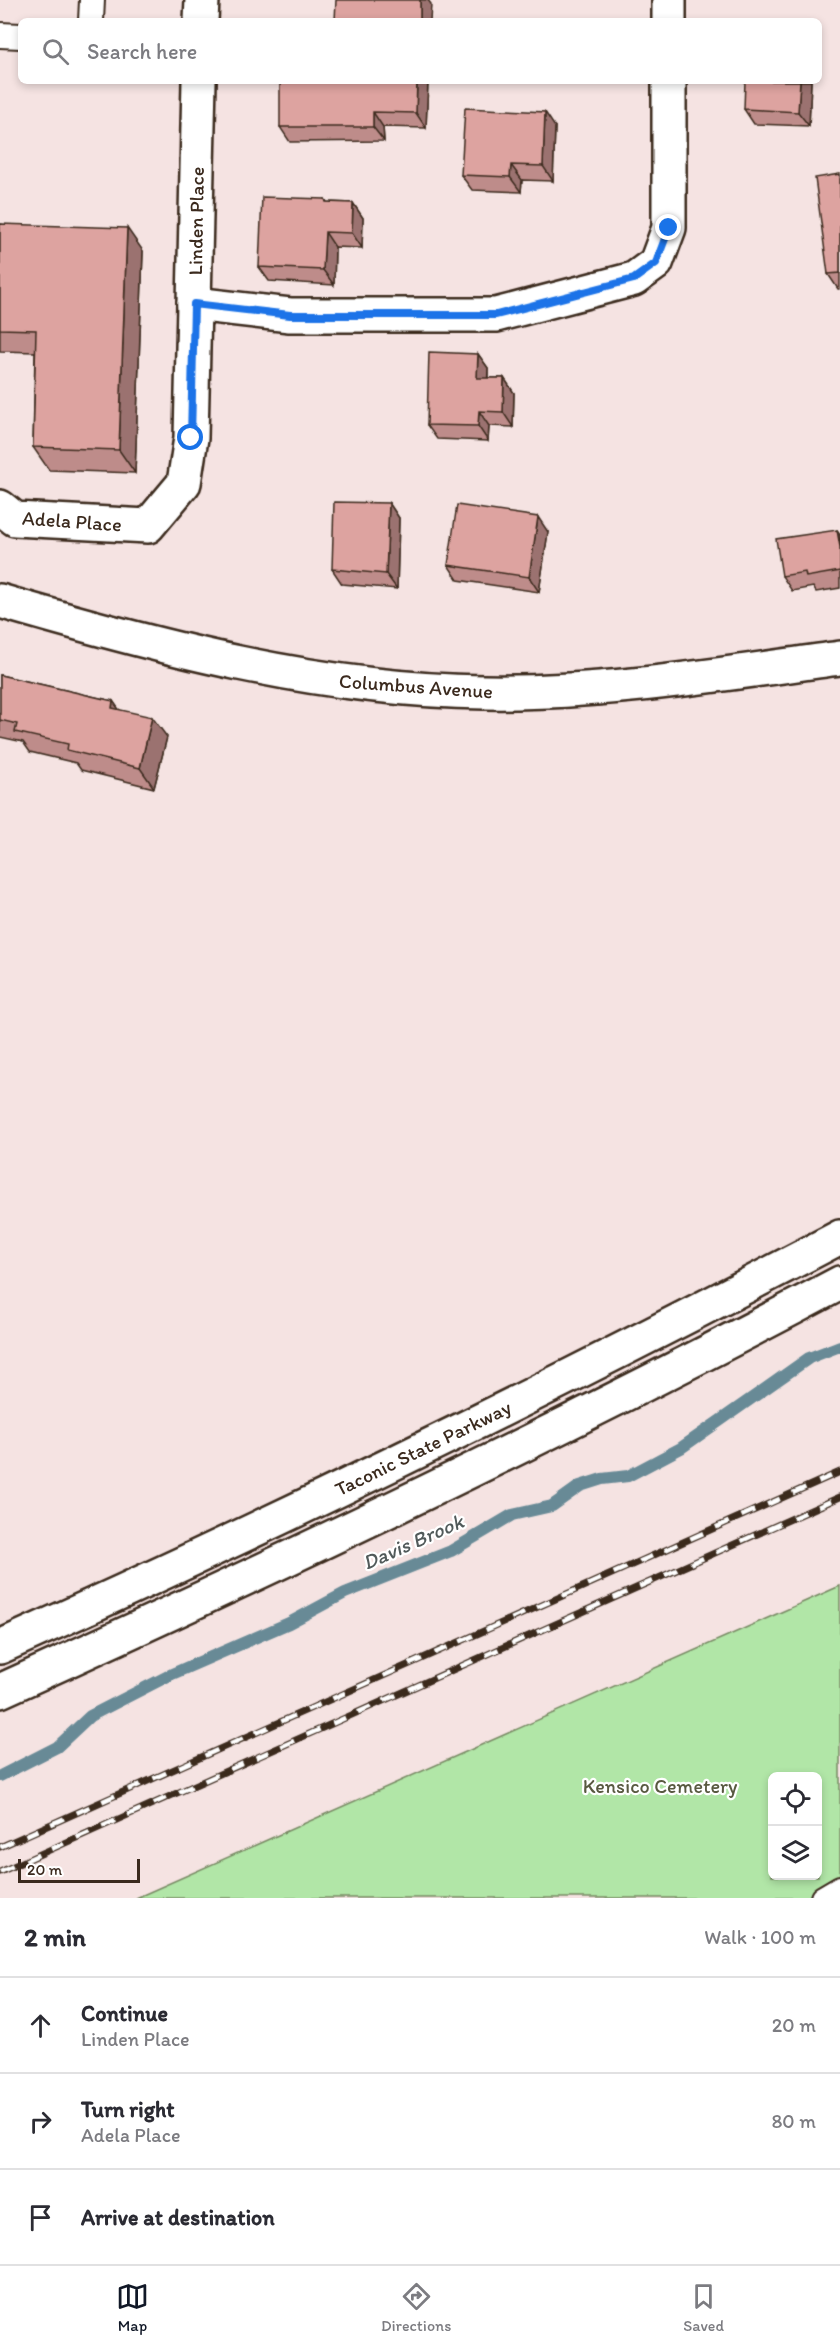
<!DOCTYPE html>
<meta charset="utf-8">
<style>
body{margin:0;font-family:Itim,sans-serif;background:#f7f7f7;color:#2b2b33}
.controls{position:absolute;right:18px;bottom:18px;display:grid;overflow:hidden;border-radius:9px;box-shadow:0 3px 9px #0003}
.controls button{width:54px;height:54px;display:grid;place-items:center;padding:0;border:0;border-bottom:2px solid #e1e1e2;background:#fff;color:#2b2b33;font:30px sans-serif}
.scale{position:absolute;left:18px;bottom:15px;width:122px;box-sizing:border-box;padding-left:6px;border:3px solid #3b2a1e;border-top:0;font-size:16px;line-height:21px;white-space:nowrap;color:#3b2a1e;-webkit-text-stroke:4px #fff;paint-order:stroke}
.stop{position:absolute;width:18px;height:18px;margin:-14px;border:4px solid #1a73e8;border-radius:50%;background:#fff}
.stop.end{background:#1a73e8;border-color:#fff;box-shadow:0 2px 6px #0008}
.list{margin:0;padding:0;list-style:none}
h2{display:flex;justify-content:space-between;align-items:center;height:78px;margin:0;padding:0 24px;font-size:26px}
h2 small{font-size:20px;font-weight:400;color:#7c7c81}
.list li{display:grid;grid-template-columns:39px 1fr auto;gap:18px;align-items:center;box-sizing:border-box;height:96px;padding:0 24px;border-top:2px solid #e1e1e2}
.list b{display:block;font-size:22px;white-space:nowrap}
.list p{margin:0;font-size:20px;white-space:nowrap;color:#7c7c81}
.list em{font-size:20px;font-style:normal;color:#7c7c81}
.icon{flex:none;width:33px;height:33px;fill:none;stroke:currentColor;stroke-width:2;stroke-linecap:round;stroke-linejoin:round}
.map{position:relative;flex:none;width:840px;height:1898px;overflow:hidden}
.search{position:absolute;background:#fff;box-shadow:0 3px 9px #0003;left:18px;right:18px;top:18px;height:66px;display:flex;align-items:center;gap:15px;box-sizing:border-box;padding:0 21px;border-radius:9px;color:#7c7c81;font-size:22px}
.sheet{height:366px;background:#fff}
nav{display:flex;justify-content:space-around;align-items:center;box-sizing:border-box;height:84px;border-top:2px solid #e1e1e2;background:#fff;font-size:16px;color:#7c7c81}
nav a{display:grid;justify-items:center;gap:3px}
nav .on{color:#111827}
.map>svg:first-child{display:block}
.green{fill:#b1e6a7;stroke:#768862;stroke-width:1.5;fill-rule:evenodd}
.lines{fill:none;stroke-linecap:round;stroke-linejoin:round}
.stream{stroke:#678a96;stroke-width:12}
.lane-casing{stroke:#3b2a1e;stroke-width:28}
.street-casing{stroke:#3b2a1e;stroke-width:38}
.secondary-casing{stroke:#3b2a1e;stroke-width:38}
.highway-casing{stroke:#3b2a1e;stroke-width:38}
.lane{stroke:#fff;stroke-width:24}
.street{stroke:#fff;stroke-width:33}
.secondary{stroke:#fff;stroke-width:33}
.highway{stroke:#fff;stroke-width:33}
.rail-casing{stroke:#3b2a1e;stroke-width:7}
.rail{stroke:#fff;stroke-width:4.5;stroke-dasharray:14;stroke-linecap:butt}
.wall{fill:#be8c8a;stroke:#3b2a1e;stroke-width:1.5}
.shaded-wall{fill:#9b7270;stroke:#3b2a1e;stroke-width:1.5}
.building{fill:#dda3a0;stroke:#3b2a1e;stroke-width:1.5}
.route{stroke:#1a73e8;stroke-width:8}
.labels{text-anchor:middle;stroke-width:4.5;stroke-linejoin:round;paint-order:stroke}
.street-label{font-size:20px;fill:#3b2a1e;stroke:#fff}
.park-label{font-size:20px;fill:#585940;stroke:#fff}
.water-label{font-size:21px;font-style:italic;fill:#515a5a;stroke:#fff}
</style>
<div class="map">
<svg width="840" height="1898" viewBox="0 0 840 1898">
<rect width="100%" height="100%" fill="#f5e3e2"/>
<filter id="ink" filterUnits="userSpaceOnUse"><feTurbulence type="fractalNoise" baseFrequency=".0167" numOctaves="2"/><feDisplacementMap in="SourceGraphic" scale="12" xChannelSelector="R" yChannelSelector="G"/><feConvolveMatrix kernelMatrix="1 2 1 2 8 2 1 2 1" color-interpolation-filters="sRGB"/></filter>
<g filter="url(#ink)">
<path class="green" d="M 840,1586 L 840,1898 L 136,1898 ZM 772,1776 L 818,1776 L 818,1876 L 772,1876 Z"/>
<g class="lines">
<polyline class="stream" points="0,1776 57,1747 90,1716 172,1674 289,1623 345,1593 451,1551 512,1515 552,1506 580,1486 602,1479 628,1476 681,1448 809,1358 840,1346"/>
<defs>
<g id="lane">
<polyline points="91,21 92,0"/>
<polyline points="0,35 21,36"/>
<polyline points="823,1898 840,1888"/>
</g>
<g id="street">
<polyline points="669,0 669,21"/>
<polyline points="201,21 202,0"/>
<polyline points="194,304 290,315 496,315 634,279 656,263 669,228 669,81"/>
<polyline points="0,507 15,519 148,526 184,483 191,438 199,81"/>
</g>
<path id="secondary" d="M 0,601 C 158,647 318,690 484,692 C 603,694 722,674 840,658"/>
<g id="highway">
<path d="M 0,1647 C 284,1520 564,1382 840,1237"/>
<path d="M 0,1691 C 284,1563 565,1429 840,1283"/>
</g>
</defs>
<use href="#lane" class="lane-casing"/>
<use href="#street" class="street-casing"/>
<use href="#secondary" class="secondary-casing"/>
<use href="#highway" class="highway-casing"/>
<use href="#lane" class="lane"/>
<use href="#street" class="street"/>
<use href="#secondary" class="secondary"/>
<use href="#highway" class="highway"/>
<defs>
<g id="rail">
<polyline points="0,1847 840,1472"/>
<polyline points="0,1872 840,1497"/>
</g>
</defs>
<use href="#rail" class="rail-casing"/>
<use href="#rail" class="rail"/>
</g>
<g class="wall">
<polygon points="428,81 426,128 383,127 384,141 290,142 280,127"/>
<polygon points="811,81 809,126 754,124 744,109"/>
<polygon points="555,127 553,181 522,180 521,192 472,190 461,175"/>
<polygon points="840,174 840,289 838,289 828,274"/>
<polygon points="325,199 327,202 353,203 363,218 362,248 335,247 334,285 269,281 259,267"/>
<polygon points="0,224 143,251 135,473 49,470 33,447 35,352 0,351"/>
<polygon points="478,354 488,368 488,378 504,378 514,393 513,427 489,426 488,441 437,439 427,425"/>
<polygon points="389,503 399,518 397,589 342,584 332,569"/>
<polygon points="837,530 840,534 840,588 816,592 813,587 792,591 782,576"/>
<polygon points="548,532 539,592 458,580 448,565"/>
<polygon points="0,675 113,701 118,709 167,737 154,788 81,770 76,763 30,752 23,742 0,737"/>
</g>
<g class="shaded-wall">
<polygon points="420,0 428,0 431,4 430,21 420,21"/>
<polygon points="417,81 428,81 426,128 416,113"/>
<polygon points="800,81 811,81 809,126 798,112"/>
<polygon points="373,112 383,127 384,141 373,127"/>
<polygon points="545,112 555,127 553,181 543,166"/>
<polygon points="511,165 522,180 521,192 510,177"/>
<polygon points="353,203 363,218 362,248 352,233"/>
<polygon points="127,228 143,251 135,473 119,450"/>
<polygon points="325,232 335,247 334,285 323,270"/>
<polygon points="478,354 488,368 487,393 477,378"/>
<polygon points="504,378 514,393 513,427 503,412"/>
<polygon points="479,411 489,426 488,441 478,426"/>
<polygon points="389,503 399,518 397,589 386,574"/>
<polygon points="538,517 548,532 539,592 529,577"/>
<polygon points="837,530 840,534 840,547"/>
<polygon points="113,701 128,722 112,708"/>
<polygon points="152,717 167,737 154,788 140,768"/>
</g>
<g class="building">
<polygon points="336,0 420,0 420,21 335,21"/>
<polygon points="280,81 417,81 416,113 373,112 373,127 280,127"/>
<polygon points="745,81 800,81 798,112 744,109"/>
<polygon points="465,108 545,112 543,166 511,165 510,177 461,175"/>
<polygon points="840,174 840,273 828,274 815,178"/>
<polygon points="262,197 325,199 326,202 353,203 352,233 325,232 323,270 259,267"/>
<polygon points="0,224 127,228 119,450 33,447 36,330 0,329"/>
<polygon points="429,352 478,354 477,378 504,378 503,412 479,411 478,426 427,425"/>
<polygon points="334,502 389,503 386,574 332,569"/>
<polygon points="457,505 538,517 529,577 448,565"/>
<polygon points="837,530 840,547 840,571 806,577 805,572 782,576 776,539"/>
<polygon points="0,675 113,701 112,708 152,717 140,768 67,750 68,744 15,732 17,724 0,720"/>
</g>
</g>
<g class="lines" filter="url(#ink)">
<polyline class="route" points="191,438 194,304 290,315 496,315 634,279 656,263 669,228"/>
</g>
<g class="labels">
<g class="street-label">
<text transform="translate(196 221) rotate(-89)" y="7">Linden Place</text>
<text transform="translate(72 521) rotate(4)" y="7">Adela Place</text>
<text transform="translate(416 686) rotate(4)" y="7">Columbus Avenue</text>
<text transform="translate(423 1448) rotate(-26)" y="7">Taconic State Parkway</text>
</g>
<g class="park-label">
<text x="660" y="1793">Kensico Cemetery</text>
</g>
<g class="water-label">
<text transform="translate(413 1542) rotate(-24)" y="7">Davis Brook</text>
</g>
</g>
</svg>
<div class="controls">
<button><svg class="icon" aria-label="locate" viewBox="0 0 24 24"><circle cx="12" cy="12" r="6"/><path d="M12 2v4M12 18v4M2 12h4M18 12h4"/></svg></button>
<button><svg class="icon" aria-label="layers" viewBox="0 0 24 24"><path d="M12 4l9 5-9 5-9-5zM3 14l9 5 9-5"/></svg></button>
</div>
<div class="scale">20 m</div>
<div class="stop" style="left:191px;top:438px"></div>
<div class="stop end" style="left:669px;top:228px"></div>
<div class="search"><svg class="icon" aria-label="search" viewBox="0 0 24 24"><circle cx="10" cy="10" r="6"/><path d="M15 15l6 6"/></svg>Search here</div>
</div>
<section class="sheet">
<h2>2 min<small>Walk · 100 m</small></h2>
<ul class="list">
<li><svg class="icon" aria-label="ahead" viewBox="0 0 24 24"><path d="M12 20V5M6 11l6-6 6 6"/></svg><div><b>Continue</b><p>Linden Place</p></div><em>20 m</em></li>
<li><svg class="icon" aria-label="right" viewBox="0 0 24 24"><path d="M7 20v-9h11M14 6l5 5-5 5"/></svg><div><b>Turn right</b><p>Adela Place</p></div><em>80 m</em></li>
<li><svg class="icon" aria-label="arrive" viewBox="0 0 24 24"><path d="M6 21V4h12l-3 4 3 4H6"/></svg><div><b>Arrive at destination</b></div></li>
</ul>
</section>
<nav>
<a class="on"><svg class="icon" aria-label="map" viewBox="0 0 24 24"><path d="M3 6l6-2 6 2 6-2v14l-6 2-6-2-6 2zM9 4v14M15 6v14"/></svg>Map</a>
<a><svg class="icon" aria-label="directions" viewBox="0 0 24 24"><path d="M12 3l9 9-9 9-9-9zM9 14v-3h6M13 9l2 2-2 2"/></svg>Directions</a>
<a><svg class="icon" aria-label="saved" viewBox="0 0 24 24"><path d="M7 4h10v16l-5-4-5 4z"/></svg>Saved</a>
</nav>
